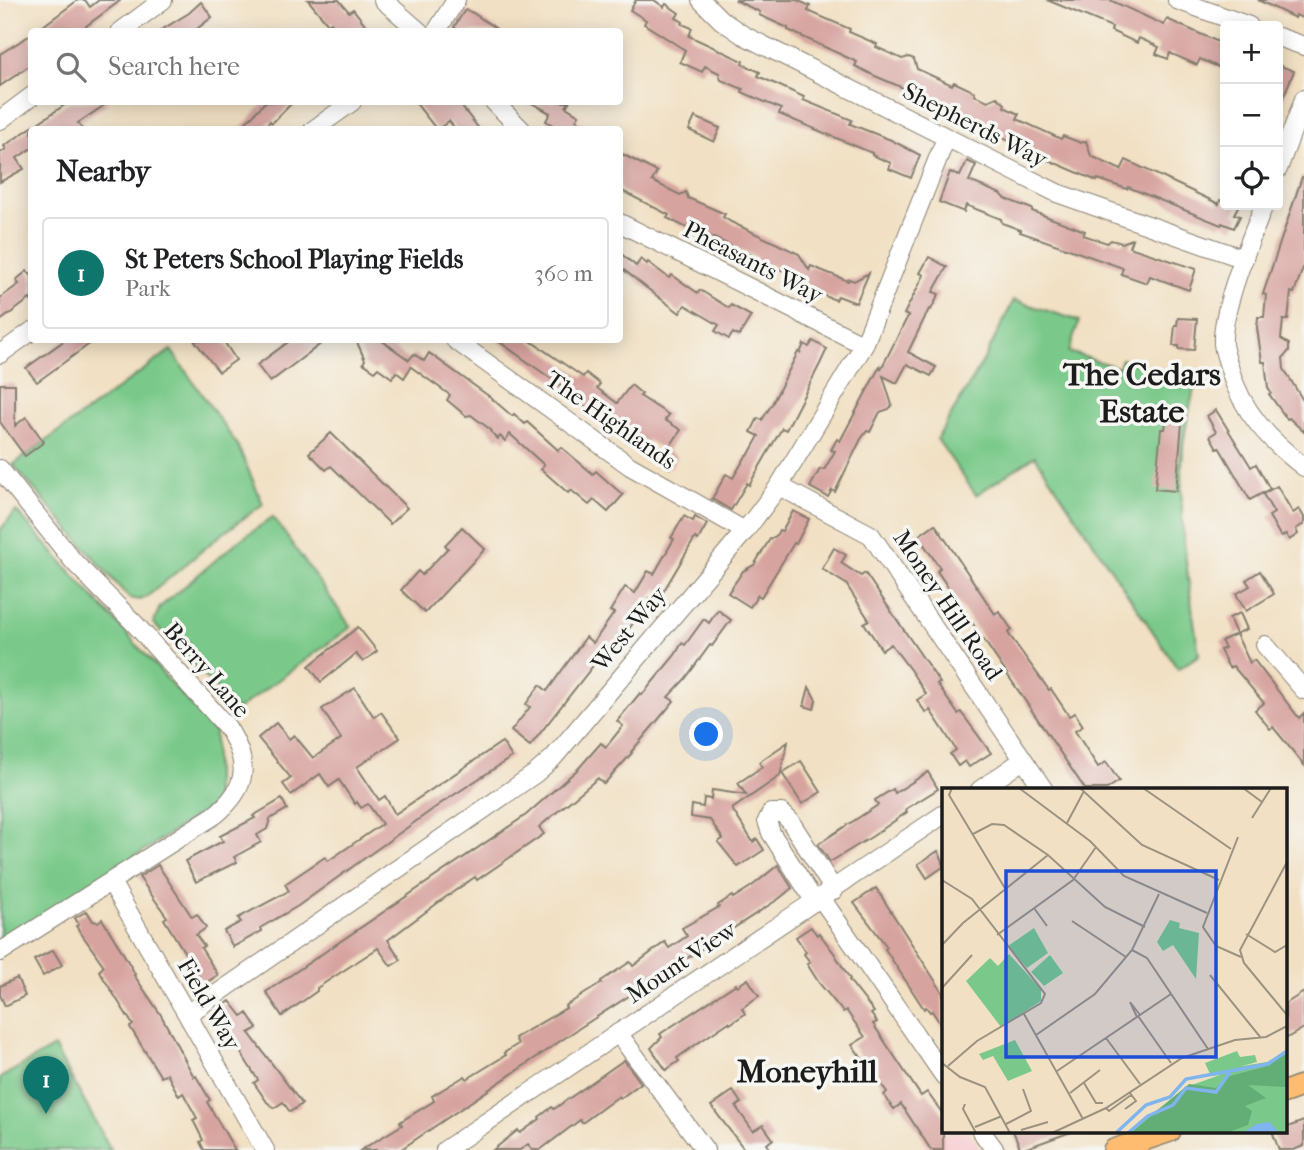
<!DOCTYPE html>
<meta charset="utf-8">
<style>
body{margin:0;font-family:"IM FELL French Canon",serif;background:#f2f2f2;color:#202124}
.controls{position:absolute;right:21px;top:21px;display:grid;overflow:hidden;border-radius:7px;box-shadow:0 4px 18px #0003}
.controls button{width:63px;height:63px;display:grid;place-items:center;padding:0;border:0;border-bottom:2px solid #e0e0e0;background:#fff;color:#202124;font:35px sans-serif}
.you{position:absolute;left:707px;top:735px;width:24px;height:24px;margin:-18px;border:5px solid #fff;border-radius:50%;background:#1a73e8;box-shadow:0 0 0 10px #1a73e833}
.badge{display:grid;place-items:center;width:46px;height:46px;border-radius:50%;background:#0f766e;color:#fff;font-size:23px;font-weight:700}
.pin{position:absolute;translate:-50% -58px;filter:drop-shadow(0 2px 4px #0008)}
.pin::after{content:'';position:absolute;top:37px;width:24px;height:21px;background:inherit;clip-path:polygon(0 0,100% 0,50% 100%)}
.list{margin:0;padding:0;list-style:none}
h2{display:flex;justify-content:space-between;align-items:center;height:91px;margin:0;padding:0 28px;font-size:30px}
h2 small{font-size:23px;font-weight:400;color:#757577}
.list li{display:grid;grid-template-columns:46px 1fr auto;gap:21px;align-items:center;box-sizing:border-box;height:112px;margin:0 14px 14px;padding:0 14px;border:2px solid #e0e0e0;border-radius:7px}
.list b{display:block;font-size:26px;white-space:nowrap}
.list p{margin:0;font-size:23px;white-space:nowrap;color:#757577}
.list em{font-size:23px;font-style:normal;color:#757577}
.icon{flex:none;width:38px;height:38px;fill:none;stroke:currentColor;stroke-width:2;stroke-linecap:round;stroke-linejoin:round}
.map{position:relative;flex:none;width:1304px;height:1150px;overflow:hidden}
.search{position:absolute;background:#fff;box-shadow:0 4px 18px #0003;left:28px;top:28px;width:595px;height:77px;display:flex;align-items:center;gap:18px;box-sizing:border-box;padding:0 24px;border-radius:7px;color:#757577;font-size:26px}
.panel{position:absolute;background:#fff;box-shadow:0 4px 18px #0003;left:28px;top:126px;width:595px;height:217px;border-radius:7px}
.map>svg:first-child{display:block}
.built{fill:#f7cfd3}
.green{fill:#7ac98a;stroke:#4b7253;stroke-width:2}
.building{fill:#d7a39f}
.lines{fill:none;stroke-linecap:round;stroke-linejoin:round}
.minor-casing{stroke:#867e70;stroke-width:20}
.major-casing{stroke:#867e70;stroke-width:24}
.minor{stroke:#fff;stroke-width:18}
.major{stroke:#fdbc70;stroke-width:21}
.labels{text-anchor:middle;stroke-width:7;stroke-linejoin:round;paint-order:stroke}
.street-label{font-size:24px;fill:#1c1c1c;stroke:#f6f6f2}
.district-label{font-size:32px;font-weight:bold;fill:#1c1c1c;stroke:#f6f6f2}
.inset-river{fill:none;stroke:#80b4ee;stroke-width:3.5}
.inset-road{fill:none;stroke:#9c9280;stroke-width:2}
.view{fill:#1d4ed8;fill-opacity:0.15;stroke:#1d4ed8;stroke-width:3.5}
.inset-edge{fill:none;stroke:#1c1c1c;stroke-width:3.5}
</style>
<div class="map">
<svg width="1304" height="1150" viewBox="0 0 1304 1150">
<rect width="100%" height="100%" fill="#f6f6f2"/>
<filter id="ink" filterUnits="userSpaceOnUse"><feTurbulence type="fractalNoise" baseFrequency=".0143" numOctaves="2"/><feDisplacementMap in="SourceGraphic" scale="14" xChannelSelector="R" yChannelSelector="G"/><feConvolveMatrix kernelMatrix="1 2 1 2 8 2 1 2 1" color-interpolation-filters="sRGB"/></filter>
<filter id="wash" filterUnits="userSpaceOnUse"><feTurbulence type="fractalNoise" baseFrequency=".00686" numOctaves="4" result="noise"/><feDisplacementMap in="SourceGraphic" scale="28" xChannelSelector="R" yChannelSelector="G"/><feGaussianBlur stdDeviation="1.57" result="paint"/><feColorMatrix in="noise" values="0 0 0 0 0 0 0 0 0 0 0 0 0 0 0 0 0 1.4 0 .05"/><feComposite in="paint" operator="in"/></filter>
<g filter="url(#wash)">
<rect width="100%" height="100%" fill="#f1e0c3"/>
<polygon class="built" points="951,1131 968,1131 982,1150 918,1150"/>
<g class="green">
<path d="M 1014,300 L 1079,321 L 1069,352 L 1119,368 L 1122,359 L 1195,384 C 1191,404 1185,426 1183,447 C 1177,517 1189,586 1199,655 L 1178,669 L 1035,456 L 976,495 L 937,439 L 986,356 Z"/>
<polygon points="171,350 238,446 263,504 217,538 148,596 140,600 129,598 13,465"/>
<polygon points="16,511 215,732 215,804 0,945 0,530"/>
<polygon points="273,517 351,627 237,710 153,623 160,607 237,542"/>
<polygon points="54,1047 111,1150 0,1150 0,1078"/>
</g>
<g id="blocks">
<g class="building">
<polygon points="78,0 85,0 90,7 99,0 121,0 78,32 35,32"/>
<polygon points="308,0 339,0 349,12 353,9 371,32 339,32 331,22 328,24"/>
<polygon points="636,0 654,0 664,7 666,4 679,13 676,18 683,22 682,24 692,28 689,36 743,61 742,64 760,72 758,76 804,97 803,100 852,120 850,124 891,140 920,155 911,178 889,169 891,163 872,155 872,153 779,114 781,109 742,92 743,89 721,80 719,73 705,66 702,72 680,62 685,50 644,24 646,20 630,10"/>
<polygon points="735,0 797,0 810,6 808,11 850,29 849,32 877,44 876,47 902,59 909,57 914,59 917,69 952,85 954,82 975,92 974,95 988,101 997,97 1005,104 1004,107 1019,114 1017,119 1061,139 1063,136 1081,143 1086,141 1091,156 1121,170 1126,160 1219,204 1220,200 1225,202 1225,205 1239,205 1234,214 1240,216 1234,228 1222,223 1221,225 1128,187 1127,189 1098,179 1097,181 1046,159 970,122 972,117 875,76 855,66 857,62 788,30 788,28 759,15 760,12"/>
<polygon points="1047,0 1110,0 1164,25 1167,19 1225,45 1225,70 1200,59 1197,65 1170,53 1168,59 1156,54 1159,47 1139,38 1137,43 1111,31 1112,27"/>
<polygon points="1258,0 1304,0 1304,19 1296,15 1295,18"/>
<polygon points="201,2 212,17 193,32 158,32 189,13"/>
<polygon points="465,10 473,13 501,32 461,32 454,27"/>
<polygon points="32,34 32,64 0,86 0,54"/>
<polygon points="1278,65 1294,71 1278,110"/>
<polygon points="69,102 109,102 78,123 83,130 32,130 32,148 17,158 24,169 0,182 0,153 6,149 4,146"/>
<polygon points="265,102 293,102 272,123 270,121 263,130 239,130"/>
<polygon points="415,102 458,102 480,130 456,130 449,121 437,130"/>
<polygon points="530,102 569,102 566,107 579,115 576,120 593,130 561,130 546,121 550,113"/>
<polygon points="695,117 720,128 714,142 689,130"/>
<polygon points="620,153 657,172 652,181 680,195 686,192 688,198 725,214 723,217 731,222 799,254 809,270 811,266 848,281 849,279 854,281 869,273 856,303 838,296 836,300 810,291 811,288 789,278 791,274 770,265 766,264 764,268 753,263 756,257 690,227 689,229 667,218 669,215 620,190"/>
<polygon points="967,161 976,165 969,181 1001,194 1006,199 1032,209 1032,211 1085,231 1083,235 1107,243 1111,240 1122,243 1132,239 1129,247 1196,269 1189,290 1150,276 1147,283 1121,274 1123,268 1020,232 1021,230 1002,223 1001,219 966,205 964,212 939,202 950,172 960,176"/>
<polygon points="1302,177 1304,178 1304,265 1294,293 1291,292 1288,320 1283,320 1281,339 1289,344 1289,351 1283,358 1284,369 1304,402 1304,432 1289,418 1287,419 1269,394 1271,393 1268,388 1265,362 1262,362 1257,328 1258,317 1264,317 1266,295 1263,294"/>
<polygon points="620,253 636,266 641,259 647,264 648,262 669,278 672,275 698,293 700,290 729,308 731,305 751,316 739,336 733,333 729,339 715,331 719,325 685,305 680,313 657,296 620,267"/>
<polygon points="929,257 947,267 933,292 939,294 931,310 929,309 908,352 936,367 931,376 907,364 897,383 883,376 892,405 889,409 880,412 870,432 867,431 861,439 835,492 832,490 828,497 810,487 820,469 824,470 835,451 831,450 837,439 840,441 880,366 881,369 908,316 904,314 924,275 920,273"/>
<polygon points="27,271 32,276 32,302 30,299 0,321 0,298 19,284 16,280"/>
<polygon points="1178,318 1197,319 1194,350 1179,349 1179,346 1173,346 1175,325 1177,325"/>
<polygon points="65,340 95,340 37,382 26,368"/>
<polygon points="194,340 223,340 236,360 219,372"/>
<polygon points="291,340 326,340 270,382 257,365"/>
<polygon points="356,340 381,340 409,360 414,354 424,361 429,353 490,397 512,416 514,414 525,424 527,422 558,450 561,447 593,474 596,471 623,495 608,512 594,500 589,505 571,490 568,493 541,469 544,465 510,434 505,441 500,436 498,439 490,431 491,430 471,415 466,416 447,400 450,395 411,367 404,378 396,372 392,378 378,368 375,371 363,363 365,360"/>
<polygon points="497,340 529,340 583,377 586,373 600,384 597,388 617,403 631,385 642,394 640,396 669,415 665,420 681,430 666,452 648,440 646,444 607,414 603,420 569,395 571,393"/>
<polygon points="813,341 827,349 820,364 786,430 782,428 749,485 747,483 731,510 712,499 726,474 733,478 746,456 748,456 759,436 751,432 758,418 762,420 772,404 798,352 800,353 804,344 809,347"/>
<polygon points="0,384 15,384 15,426 26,417 44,442 25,456 0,422"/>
<polygon points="1216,410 1251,467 1256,464 1270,489 1250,500 1219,447 1217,448 1210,436 1216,432 1207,416"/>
<polygon points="1166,421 1182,423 1176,491 1155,489 1161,429 1165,429"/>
<polygon points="331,433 407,508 390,524 331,466 326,470 309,453"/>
<polygon points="668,451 677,457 670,468 661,461"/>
<polygon points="1277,486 1293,513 1299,509 1304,517 1304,524 1296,529 1298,534 1289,540 1286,534 1281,537 1269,516 1274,513 1263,494"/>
<polygon points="793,511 809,519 796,544 794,543 761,597 758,595 750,607 728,593 743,571 754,565 770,539 776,536 779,530 782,531"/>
<polygon points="684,516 693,521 695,517 707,524 698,540 695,538 663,592 657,588 620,642 617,640 611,650 607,648 530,746 511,731 530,707 526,704 540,685 547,691 586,637 593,643 614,613 610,611 625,587 635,593 648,571 654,574 674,539 671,538"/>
<polygon points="935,524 995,614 999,611 1012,630 1008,633 1049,690 1051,689 1069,716 1075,713 1083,726 1075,731 1098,767 1106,762 1119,781 1107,789 1085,789 937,571 940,568 918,536"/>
<polygon points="462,527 485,549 425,613 401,590 418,571 422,575 448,548 445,545"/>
<polygon points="834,548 846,555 841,563 861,576 865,573 940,683 937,684 958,714 961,712 991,753 969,767 965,761 958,766 950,754 956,750 944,731 930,710 926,713 917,700 926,694 911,671 891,644 882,650 864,623 869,620 846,584 822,569"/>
<polygon points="1260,571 1274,594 1246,611 1236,594 1250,586 1246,580"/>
<polygon points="718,610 731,620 712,646 710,645 685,679 668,697 674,701 631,752 632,753 604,784 598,778 539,827 544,834 477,880 475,877 443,899 388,940 401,960 391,966 378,948 317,988 317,991 282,1016 266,992 526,815 578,769 601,743 606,747 623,726 617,721 640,693 642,695 675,655 682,643 685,645 704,619 709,623"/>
<polygon points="1240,613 1247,629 1236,634 1229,618"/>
<polygon points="358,627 377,651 363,662 356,654 321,682 309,666"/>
<polygon points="1236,634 1250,663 1254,660 1299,718 1304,713 1304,765 1273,727 1270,729 1255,710 1264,703 1233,666 1229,668 1220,650 1225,648 1221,641"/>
<polygon points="809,687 816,700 814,709 804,706"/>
<polygon points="355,688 374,717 381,712 400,738 357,767 379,800 385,796 395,814 502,742 512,757 440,804 298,906 260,928 262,931 233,947 224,931 241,922 238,918 289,891 285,884 325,857 328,861 382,824 368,804 361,808 357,802 355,804 339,780 329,787 320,774 291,795 283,784 291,778 258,738 276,723 289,739 294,735 313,758 341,739 322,709"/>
<polygon points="788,742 780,776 732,809 753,842 757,839 764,850 738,867 718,842 723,839 710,820 691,817 692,805 703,807 704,798 711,799 712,790 746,795 738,783 762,767 759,762"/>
<polygon points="801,761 821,792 802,804 782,773"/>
<polygon points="928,772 938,789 906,809 907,812 873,836 830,862 818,844 878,805 875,800 893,789 895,793"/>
<polygon points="282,799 287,809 270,819 267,829 257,835 261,842 234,857 237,862 196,882 185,861 223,841 220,836 255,818 253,816"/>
<polygon points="938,851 943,861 943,867 927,878 918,864"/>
<polygon points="158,865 192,917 197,914 206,928 196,935 204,946 201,948 218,975 204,984 164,919 167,917 139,877"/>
<polygon points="778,865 792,888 780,898 578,1029 400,1150 361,1150 402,1125 400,1122 434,1101 432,1096 465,1076 467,1079 506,1055 504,1053 518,1044 515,1038 566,1008 565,1006 602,983 601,981 630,962 633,966 665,942 669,948 687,936 682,928 719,907 718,905 732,896 733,898 752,886"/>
<polygon points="876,888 943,993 943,1028 932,1011 930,1012 926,1007 924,1009 885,949 887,947 854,903"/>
<polygon points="87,911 93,921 98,922 102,919 122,951 135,974 134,975 161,1015 194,1077 196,1076 210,1100 207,1102 235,1150 204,1150 200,1142 203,1140 193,1120 197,1118 183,1093 179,1096 167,1074 161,1077 130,1027 133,1025 99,971 104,966 76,926 79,925 75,918"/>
<polygon points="811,927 817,935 819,933 834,953 850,979 849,980 874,1012 871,1014 877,1022 873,1024 921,1096 927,1092 943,1114 943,1150 931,1150 901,1104 894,1109 884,1095 887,1092 852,1045 865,1037 846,1010 843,1012 819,983 807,964 810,962 804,954 806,952 796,937"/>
<polygon points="53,950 62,965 43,976 34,960"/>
<polygon points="17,978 25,996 5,1006 0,995 0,986"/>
<polygon points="748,979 759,996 742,1008 745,1014 730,1024 729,1022 698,1043 677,1058 679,1061 666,1070 651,1048 662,1037 660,1034 736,984 737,986"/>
<polygon points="1304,992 1304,1028 1285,1039 1285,1004"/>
<polygon points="230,1001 242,1016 247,1013 257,1028 249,1033 302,1104 290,1112 283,1102 274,1108 267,1102 254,1083 258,1080 221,1021 216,1011"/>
<polygon points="624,1060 641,1083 621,1098 619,1096 582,1123 580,1120 540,1150 533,1150 528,1144 520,1150 493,1150 518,1130 520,1133 540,1119 539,1117 552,1107 554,1109"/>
<polygon points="733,1091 741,1103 736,1107 753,1131 763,1125 773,1139 767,1144 771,1150 745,1150 711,1106"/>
<polygon points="1304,1121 1304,1146 1293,1150 1279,1150 1272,1131 1285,1131 1285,1128"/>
<polygon points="1013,1131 1071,1131 1071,1132 1021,1150"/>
</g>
</g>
</g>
<g filter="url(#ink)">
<use href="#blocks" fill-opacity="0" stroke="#867e70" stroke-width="2"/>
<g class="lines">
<defs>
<g id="minor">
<polyline points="383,0 420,32"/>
<polyline points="701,0 721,20 743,35 1057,193 1244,259"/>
<polyline points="1177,0 1249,26"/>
<polyline points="120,32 163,0"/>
<polyline points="436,32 456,0"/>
<polyline points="1278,37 1304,46"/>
<polyline points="494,102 522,130"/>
<polyline points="0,120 32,96"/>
<polyline points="313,130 352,102"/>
<polyline points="1278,169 1304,99"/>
<path d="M 1264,205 C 1251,239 1221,309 1223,344 C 1224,353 1228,362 1230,370 C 1242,412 1270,441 1304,467"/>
<polyline points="620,223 864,345"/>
<polyline points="455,340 630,466 745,531"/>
<polyline points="0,354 32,331"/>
<path d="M 0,469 L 74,562 L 135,624 L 227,727 C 250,763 249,787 215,815 L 0,952"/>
<polyline points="779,486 871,535 1044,790"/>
<polyline points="1265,645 1304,690"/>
<polyline points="980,790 1023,760"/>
<polyline points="111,882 265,1150"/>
<polyline points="821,898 944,1076"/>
<polyline points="815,902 771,833 767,821 771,813 782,813 790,821 834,890"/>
<polyline points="188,1014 536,773 553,758 745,531 779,486 864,345 946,138"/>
<polyline points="618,1033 705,1150"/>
<polyline points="981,1131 995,1150"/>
<polyline points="445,1150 944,814"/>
</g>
<g id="major">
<polyline points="1285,1092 1304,1085"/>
<polyline points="1114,1150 1170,1131"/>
</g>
</defs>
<use href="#minor" class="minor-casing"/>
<use href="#major" class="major-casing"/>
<use href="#minor" class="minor"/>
<use href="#major" class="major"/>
</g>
</g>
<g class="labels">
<g class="street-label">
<text transform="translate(975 125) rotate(27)" y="8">Shepherds Way</text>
<text transform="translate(753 262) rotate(27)" y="8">Pheasants Way</text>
<text transform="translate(611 420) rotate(35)" y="8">The Highlands</text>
<text transform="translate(948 605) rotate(56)" y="8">Money Hill Road</text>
<text transform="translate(629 629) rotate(-50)" y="8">West Way</text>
<text transform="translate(207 670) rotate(49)" y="8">Berry Lane</text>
<text transform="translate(681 962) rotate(-34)" y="8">Mount View</text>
<text transform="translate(209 1004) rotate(60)" y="8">Field Way</text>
</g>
<g class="district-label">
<text x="1142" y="385">The Cedars<tspan x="1142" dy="37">Estate</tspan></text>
<text x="807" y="1082">Moneyhill</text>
</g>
</g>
<g transform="translate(942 788)">
<rect width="345" height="345" fill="#f1e0c3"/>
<path d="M 228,132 L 238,135 L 237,140 L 257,145 L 254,191 L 231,157 L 221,163 L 215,154 ZM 92,140 L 106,165 L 85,180 L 66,158 ZM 67,166 L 99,201 L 99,213 L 59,239 L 24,193 L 48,170 L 56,178 ZM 108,167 L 121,185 L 102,198 L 89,184 ZM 73,252 L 90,283 L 66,293 L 51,268 L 41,272 L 37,266 ZM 345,262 L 345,345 L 186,345 L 244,299 L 278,287 L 269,288 L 263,275 L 295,263 L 298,269 L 313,267 L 315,274 L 300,278 L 325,274 Z" fill="#7ac98a"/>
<path d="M 345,265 L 345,299 L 306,297 L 324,310 L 303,318 L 310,323 L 306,337 L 284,345 L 189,345 L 247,296 L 274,300 L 288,288 L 322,279 Z" fill="#63ad76"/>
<path d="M 328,334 L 337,345 L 301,345 L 314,336 Z" fill="#80b4ee"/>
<path class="inset-river" d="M 174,345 L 204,317 L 228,309 L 244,291 L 326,276 L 345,263M 186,345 L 206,328 L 231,317 L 244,300 L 274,304 L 288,284"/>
<path class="inset-road" d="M 10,0 L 7,7 L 64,102M 77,0 L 148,53 L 182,88 L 265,125M 138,0 L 200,57 L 277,92M 201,0 L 289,61M 301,0 L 320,14M 310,30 L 329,0M 125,35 L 142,3M 31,46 L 50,36 L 62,37 L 106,67 L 163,119 L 203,139M 296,49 L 261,139 L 274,158 L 299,169M 345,74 L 298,162 L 302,175 L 345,227M 0,92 L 30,111 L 103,206 L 99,215 L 35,253 L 6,278M 92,120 L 105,138M 130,133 L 184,169M 304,146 L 333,164 L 345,157M 55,147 L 131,92 L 154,59M 0,157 L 21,135 L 106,67M 190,162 L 205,170 L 266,261M 268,187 L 319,250M 0,200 L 30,167M 82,226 L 141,331M 196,228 L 229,275M 195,229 L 188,214 L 198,227M 94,247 L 153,206 L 190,162 L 217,106M 164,250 L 198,296M 0,275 L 18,289 L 43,299 L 68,345M 115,283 L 229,206M 142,295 L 154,315 L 161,315M 128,305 L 158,282M 23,316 L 21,321 L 34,345M 164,320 L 167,323 L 189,307M 183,321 L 194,313 L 188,305M 64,336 L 89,323 L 81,301M 33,339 L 60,328M 79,342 L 106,334M 110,345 L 164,320 L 240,270 L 293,252 L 324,249 L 345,238"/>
<path class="view" d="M 64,83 L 274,83 L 274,269 L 64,269 Z"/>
<rect width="345" height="345" class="inset-edge"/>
</g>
</svg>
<div class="controls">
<button>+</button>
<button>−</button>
<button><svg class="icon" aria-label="locate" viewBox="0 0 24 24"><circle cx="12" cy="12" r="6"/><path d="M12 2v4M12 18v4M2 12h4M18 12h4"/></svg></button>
</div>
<div class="you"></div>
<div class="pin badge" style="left:46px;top:1114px">1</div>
<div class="search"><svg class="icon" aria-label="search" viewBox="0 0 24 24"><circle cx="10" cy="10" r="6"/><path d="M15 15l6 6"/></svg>Search here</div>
<section class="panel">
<h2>Nearby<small></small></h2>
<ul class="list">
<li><span class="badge">1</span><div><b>St Peters School Playing Fields</b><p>Park</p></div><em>360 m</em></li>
</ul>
</section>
</div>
